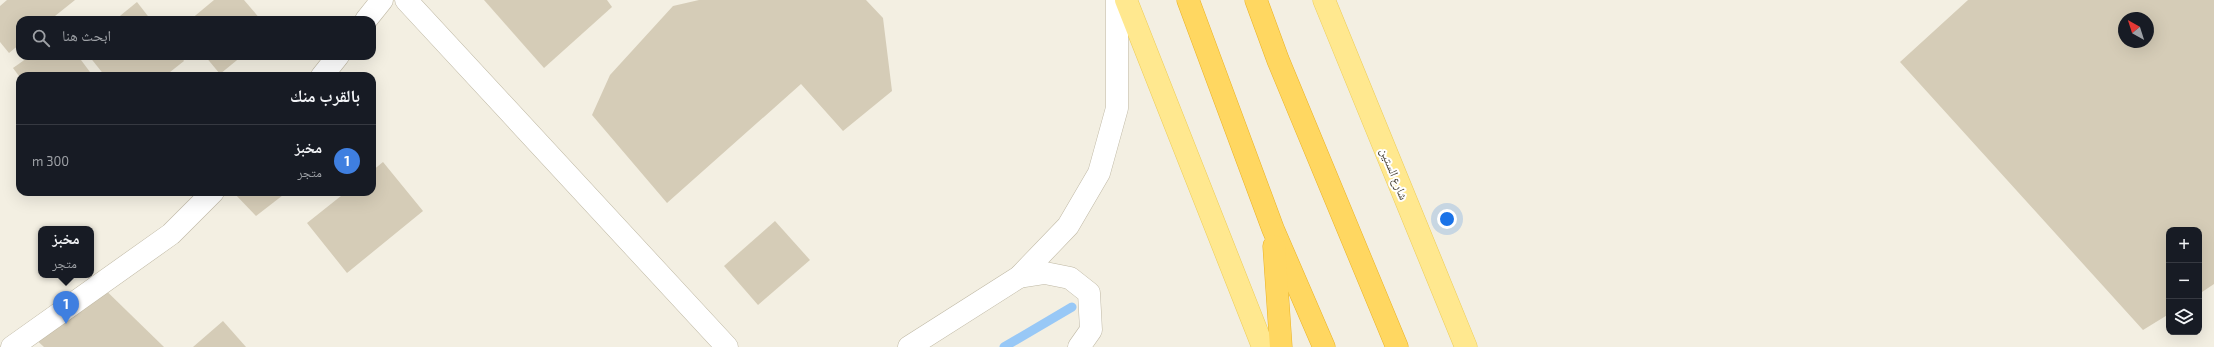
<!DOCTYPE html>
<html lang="ar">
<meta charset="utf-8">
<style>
body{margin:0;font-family:"Exo 2","Noto Naskh Arabic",sans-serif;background:#20242c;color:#f1f3f6;direction:rtl}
.controls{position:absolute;right:12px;bottom:12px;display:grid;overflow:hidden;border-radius:8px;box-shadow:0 4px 16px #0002}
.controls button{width:36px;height:36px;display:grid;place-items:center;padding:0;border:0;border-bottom:1px solid #363941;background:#171b24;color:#f1f3f6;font:20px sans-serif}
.compass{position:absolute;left:2118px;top:12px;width:36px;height:36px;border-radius:50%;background:#171b24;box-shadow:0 4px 16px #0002;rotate:321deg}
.you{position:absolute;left:1447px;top:219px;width:14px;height:14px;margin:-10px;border:3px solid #fff;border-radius:50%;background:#1a73e8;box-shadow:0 0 0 6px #1a73e833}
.badge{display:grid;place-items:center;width:26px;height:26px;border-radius:50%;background:#ea580c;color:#fff;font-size:13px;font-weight:700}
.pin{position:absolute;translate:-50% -33px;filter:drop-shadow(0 1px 2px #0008)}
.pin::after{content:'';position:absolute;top:21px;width:14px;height:12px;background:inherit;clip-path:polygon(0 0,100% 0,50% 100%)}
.popup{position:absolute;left:38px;top:226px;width:56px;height:52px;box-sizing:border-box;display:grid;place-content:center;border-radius:8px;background:#171b24;filter:drop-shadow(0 1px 3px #0005);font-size:13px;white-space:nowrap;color:#9ea1a6}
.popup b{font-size:15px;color:#f1f3f6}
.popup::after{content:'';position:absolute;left:50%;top:100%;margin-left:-8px;border:8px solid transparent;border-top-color:#171b24}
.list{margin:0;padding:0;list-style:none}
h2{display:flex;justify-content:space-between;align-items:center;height:52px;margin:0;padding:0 16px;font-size:17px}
h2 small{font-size:13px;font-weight:400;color:#9ea1a6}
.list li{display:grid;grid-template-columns:26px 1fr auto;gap:12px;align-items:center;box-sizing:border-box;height:72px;padding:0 16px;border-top:1px solid #363941}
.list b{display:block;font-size:15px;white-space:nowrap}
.list p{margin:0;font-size:13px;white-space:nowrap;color:#9ea1a6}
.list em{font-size:13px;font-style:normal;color:#9ea1a6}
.icon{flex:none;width:22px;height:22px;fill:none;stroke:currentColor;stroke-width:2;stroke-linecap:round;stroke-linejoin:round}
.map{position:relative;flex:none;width:2214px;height:347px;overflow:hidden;direction:ltr}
.search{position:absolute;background:#171b24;box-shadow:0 4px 16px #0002;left:16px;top:16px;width:360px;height:44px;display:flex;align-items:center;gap:10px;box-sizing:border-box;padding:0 14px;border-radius:12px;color:#9ea1a6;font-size:15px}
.panel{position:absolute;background:#171b24;box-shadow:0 4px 16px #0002;left:16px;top:72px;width:360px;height:124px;border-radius:12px;direction:rtl}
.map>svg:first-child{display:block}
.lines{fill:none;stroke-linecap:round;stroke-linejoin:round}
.stream{stroke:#98c8f6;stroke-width:9}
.building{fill:#d5ccb7;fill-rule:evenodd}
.minor-casing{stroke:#bfb8a4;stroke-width:23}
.major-casing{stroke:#edcc56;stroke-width:23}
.highway-casing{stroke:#eab225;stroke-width:23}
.minor{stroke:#fff;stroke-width:22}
.major{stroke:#ffe88f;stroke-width:22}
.highway{stroke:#ffd761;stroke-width:22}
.labels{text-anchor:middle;stroke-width:4;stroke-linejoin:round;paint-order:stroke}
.street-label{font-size:12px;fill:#453f32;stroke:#fff}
</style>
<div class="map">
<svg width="2214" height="347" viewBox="0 0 2214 347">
<rect width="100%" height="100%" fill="#f3efe2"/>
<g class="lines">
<polyline class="stream" points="1004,347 1072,307"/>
</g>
<g class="building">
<polygon points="7,0 75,0 50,20 20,20 20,44 9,53 0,42 0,6"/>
<polygon points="214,0 244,0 261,20 190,20"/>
<polygon points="484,0 607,0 612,7 544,68"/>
<polygon points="699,0 866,0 883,18 892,91 843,131 801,84 667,203 592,115 610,75 673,6"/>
<path d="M 1968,0 L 2214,0 L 2214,284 L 2199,294 L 2199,230 L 2169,230 L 2169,314 L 2143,330 L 1900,62 ZM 2124,18 L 2148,18 L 2148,42 L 2124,42 Z"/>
<polygon points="137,2 151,20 115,20"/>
<polygon points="30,56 78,56 90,72 85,76 19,76 13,68"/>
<polygon points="89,56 181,56 184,61 165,76 105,76"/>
<polygon points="205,56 242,56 220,74"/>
<polygon points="383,162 423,211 347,273 307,223 346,192 372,192 372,171"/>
<polygon points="233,192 287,192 256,216"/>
<polygon points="775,221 810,260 758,305 724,266"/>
<polygon points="91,276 164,347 44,347 32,336"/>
<polygon points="223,321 246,347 193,347"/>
</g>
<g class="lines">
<defs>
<g id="minor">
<polyline points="406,0 727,347"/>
<polyline points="366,20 382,0"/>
<polyline points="322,76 338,56"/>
<polyline points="1019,277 1045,273 1070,278 1089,293 1091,330 1079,347"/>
<polyline points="12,347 171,234 213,192"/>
<polyline points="909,347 1019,277 1068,226 1099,173 1117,108 1117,0"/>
</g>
<g id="major">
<polyline points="1126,0 1263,347"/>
<polyline points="1324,0 1466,347"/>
</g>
<g id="highway">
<polyline points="1188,0 1273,229 1324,347"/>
<polyline points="1256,0 1278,60 1397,347"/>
<polyline points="1274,246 1281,347"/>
</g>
</defs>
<use href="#minor" class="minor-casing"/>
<use href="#major" class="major-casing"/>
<use href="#highway" class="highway-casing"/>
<use href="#minor" class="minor"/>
<use href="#major" class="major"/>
<use href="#highway" class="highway"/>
</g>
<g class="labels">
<g class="street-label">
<text transform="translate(1394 174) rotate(68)" y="4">شارع الستين</text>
</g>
</g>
</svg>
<div class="controls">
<button>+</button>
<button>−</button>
<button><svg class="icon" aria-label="layers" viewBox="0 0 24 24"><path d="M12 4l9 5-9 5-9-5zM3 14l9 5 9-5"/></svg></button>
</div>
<svg class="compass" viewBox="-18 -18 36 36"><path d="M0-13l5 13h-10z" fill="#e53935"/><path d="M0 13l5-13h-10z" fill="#9ea1a6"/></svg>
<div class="you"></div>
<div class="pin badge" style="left:66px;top:324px;background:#3f7fe0">1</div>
<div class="popup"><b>مخبز</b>متجر</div>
<div class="search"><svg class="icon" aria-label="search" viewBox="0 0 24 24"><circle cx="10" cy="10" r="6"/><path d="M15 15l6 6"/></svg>ابحث هنا</div>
<section class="panel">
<h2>بالقرب منك<small></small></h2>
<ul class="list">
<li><span class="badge" style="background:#3f7fe0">1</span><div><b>مخبز</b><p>متجر</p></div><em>300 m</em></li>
</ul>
</section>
</div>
